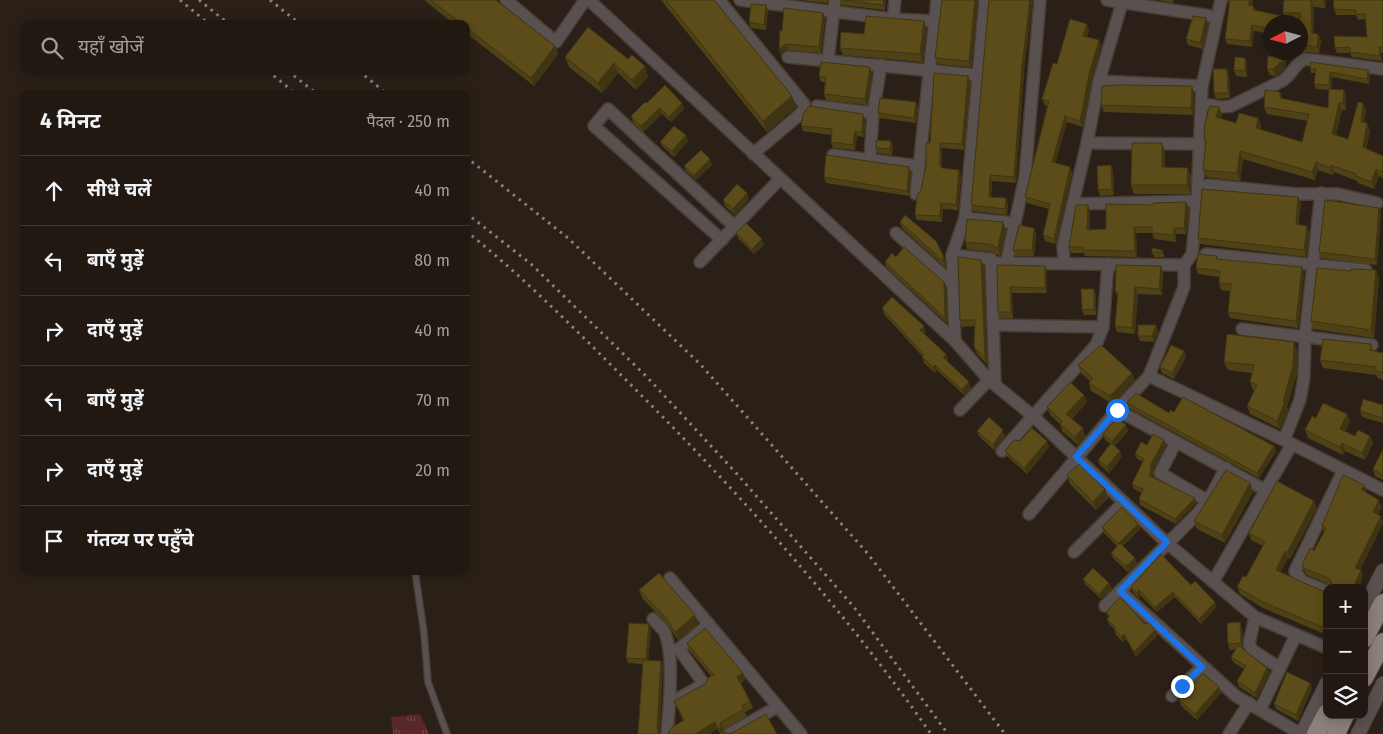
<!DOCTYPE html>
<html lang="hi">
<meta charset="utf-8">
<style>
body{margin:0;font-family:"Fira Sans","Noto Sans Devanagari",sans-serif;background:#2d251f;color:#f1f3f6}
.controls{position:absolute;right:15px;bottom:15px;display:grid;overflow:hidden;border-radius:10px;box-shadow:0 2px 12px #0003}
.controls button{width:45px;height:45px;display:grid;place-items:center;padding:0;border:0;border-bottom:1px solid #3d3731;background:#201811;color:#f1f3f6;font:25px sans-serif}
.compass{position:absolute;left:1263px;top:15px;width:45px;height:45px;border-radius:50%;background:#201811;box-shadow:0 2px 12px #0003;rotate:264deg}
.stop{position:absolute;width:15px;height:15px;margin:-11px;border:4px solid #1a73e8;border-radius:50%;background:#fff}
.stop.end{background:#1a73e8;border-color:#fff;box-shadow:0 1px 5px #0008}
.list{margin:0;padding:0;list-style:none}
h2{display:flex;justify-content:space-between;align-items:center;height:65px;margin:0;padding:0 20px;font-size:21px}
h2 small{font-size:16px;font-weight:400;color:#a2a09f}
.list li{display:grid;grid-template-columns:32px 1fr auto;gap:15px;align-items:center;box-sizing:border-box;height:70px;padding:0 20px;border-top:1px solid #3d3731}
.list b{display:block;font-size:19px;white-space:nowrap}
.list em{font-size:16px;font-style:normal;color:#a2a09f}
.icon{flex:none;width:28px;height:28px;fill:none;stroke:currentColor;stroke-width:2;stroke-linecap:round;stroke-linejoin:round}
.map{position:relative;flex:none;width:1383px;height:734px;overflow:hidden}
.search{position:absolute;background:#201811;box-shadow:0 2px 12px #0003;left:20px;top:20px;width:450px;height:55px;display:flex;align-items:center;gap:12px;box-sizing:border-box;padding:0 18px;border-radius:10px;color:#a2a09f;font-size:19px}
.panel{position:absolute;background:#201811;box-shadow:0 2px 12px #0003;left:20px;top:90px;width:450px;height:485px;border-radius:10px}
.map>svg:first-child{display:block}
.grass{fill:url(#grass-tufts)}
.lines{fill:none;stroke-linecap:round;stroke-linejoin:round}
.service-casing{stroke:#473d34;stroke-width:8}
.minor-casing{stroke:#473d34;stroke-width:14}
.tertiary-casing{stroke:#473d34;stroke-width:16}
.primary-casing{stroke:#473d34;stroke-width:20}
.service{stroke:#58514f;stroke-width:5.5}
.minor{stroke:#58514f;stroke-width:11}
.tertiary{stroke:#58514f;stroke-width:14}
.primary{stroke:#8d7f7a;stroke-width:18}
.rail{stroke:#8b827a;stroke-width:3;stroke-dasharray:2.5 5;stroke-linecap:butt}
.wall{fill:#4f4116}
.shaded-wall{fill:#403512}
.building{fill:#5c4c19;stroke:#403512}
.route{stroke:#1a73e8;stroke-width:6}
</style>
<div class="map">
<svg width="1383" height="734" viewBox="0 0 1383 734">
<defs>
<pattern id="grass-tufts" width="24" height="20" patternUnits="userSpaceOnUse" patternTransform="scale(1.25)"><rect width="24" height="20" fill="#59262a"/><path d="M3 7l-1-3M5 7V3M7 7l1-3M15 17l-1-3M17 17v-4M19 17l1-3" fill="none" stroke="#714649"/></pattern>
</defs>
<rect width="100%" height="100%" fill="#2a2017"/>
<polygon class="grass" points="420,714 429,734 393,734 391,717"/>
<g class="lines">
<defs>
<polyline id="service" points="415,571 424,633 428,682 447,734"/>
<g id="minor">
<polyline points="506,0 556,42 585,0"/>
<polyline points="589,0 955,341 989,380 1033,416 1167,543 1255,617 1327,648"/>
<polyline points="719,0 804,104 804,110 798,116 753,154"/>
<polyline points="740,0 893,19 935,21"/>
<polyline points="1107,0 1217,17"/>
<polyline points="893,19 895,0"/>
<polyline points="788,57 977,75"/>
<polyline points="828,60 835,0"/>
<polyline points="1099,81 1202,86"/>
<path d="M 1202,104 L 1221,107 L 1231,106 L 1282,81 C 1292,75 1294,64 1305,59 L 1383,69"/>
<polyline points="817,106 873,113 881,65"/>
<polyline points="1087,143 1199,144"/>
<polyline points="833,155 919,166"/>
<polyline points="870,160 873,113"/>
<polyline points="1208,185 1298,194 1338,194 1377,203"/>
<polyline points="916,194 937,0"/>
<polyline points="1073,204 1197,201"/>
<polyline points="965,218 1015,223"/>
<polyline points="896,233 953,284"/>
<polyline points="722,240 594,126 608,109 734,226"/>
<polyline points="1206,254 1366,270"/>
<polyline points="952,255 991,259 995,382"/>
<polyline points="700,262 780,179"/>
<polyline points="991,263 1184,265 1192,254 1197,201 1202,86 1221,0"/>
<polyline points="1064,263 1063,246 1087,143 1099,81 1122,3"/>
<polyline points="1006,264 1025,177 1040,0"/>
<polyline points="995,325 1103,327"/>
<polyline points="1242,329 1372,345"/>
<polyline points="955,341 952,255 965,218 985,0"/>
<polyline points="1149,376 1292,444 1383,490"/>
<polyline points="960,410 989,380"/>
<polyline points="1117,410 1267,491"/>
<polyline points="1284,440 1300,400 1304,377 1305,337 1321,193"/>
<polyline points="1175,444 1160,473 1208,501"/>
<polyline points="1002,451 1096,345 1103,327 1108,264"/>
<polyline points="1029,514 1117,410 1149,376 1184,287 1184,265"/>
<polyline points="1074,552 1124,502"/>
<polyline points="670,578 801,734"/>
<polyline points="1213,582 1292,444"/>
<polyline points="1120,591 1236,696 1301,734"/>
<polyline points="1327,591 1302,581 1295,571 1343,471"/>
<polyline points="1105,606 1197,514 1208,501 1226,468"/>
<polyline points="1255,617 1249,644 1252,650 1280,668"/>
<path d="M 653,619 C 656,623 661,627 664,631 C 675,654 669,708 667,734"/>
<polyline points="673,650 679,649 709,624"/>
<polyline points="1172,696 1202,667"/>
<polyline points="670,703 704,684 679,649"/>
<polyline points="1260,710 1296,635"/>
<polyline points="729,734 777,707"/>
<polyline points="1229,734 1249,703"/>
</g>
<g id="tertiary">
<polyline points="1364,609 1383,571"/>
<polyline points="1302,734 1327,683"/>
<polyline points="1358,734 1383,684"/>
</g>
<g id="primary">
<polyline points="1364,639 1383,603"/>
<polyline points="1364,678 1383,642"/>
<polyline points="1316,734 1327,713"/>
<polyline points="1336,734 1345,715"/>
</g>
</defs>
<use href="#service" class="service-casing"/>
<use href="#minor" class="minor-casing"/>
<use href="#tertiary" class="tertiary-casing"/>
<use href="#primary" class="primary-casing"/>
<use href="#service" class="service"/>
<use href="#minor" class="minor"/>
<use href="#tertiary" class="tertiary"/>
<use href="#primary" class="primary"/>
<g class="rail">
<polyline points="180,0 209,24"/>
<polyline points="199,0 229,24"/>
<polyline points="270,0 300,24"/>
<polyline points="268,71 296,94"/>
<polyline points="288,71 317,94"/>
<polyline points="359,71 387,94"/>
<polyline points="466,157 568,238 701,365 868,554 1005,734"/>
<polyline points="466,213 531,264 647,377 737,474 853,606 948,734"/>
<path d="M 466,231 C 521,275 572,326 622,376 C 733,486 841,605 931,734"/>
</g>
</g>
<g class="wall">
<polygon points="424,0 496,0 555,46 558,54 534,86 466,33 466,24 454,24"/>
<polygon points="661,0 714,0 796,107 767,132"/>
<polygon points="801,0 828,0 827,3"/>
<polygon points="840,0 886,0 885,10 842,5"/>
<polygon points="978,0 971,67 938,64 935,58"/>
<polygon points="1158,0 1173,0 1173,3"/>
<polygon points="1227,0 1253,0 1252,5 1256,10 1285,22 1270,22 1270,34 1254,31 1252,47 1227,44 1225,39 1230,3 1228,2"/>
<polygon points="1284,0 1326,0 1325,8 1314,7 1314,33 1318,34 1321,41 1319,53 1306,52 1300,52 1301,20 1286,19 1283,13"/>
<polygon points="1383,0 1383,53 1381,53 1382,61 1352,57 1350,53 1337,53 1335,48 1367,37 1366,19 1358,20 1356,15 1336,15 1334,9"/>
<polygon points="766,5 768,11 766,30 751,28 749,22"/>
<polygon points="823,13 825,18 821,53 788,50 781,55 782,31"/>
<polygon points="1208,24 1203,49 1188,45 1186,39"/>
<polygon points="926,28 923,62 843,55 840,48 864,34"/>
<polygon points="1089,30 1087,37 1101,46 1092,79 1083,127 1067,122 1055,163 1070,167 1072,173 1056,244 1045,241 1043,235 1049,209 1027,203 1025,197 1047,106 1045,105 1042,99 1057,64"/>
<polygon points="1276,52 1299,52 1287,54 1285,68 1276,76 1270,75 1267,69 1276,57"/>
<polygon points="565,57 628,59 645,66 648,77 636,90 618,73 602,93 569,67"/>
<polygon points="1245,58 1247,64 1247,77 1236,76 1234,70"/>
<polygon points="1310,68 1368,70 1370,75 1369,84 1332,77 1331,89 1346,97 1346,110 1342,110 1336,135 1348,139 1363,103 1366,110 1364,122 1367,123 1370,131 1366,149 1383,156 1383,178 1379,176 1374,189 1358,183 1357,181 1334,172 1333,175 1318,170 1315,180 1243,159 1240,181 1206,177 1203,170 1206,143 1204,139 1219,107 1222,114 1220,118 1236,123 1258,118 1261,126 1260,130 1302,142 1308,121 1267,114 1264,107 1283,99 1328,108 1329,90 1316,89 1314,84 1315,73 1311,73"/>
<polygon points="1024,72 1016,183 992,181 991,197 1008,204 1007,215 973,211 971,205"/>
<polygon points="872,73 867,105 826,100 824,94 825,82 821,82 819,76"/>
<polygon points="1229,75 1230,98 1216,99 1214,93"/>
<polygon points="970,82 964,150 942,148 942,168 959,170 961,175 958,210 943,209 942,222 917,220 915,215 921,190 930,143"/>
<polygon points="1194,93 1193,115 1104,112 1101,105"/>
<polygon points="916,102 918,108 916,123 880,118 878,113"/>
<polygon points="647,103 682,103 684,109 671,122 662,114 643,132 633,122 631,116"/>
<polygon points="865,120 864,137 857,136 855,150 833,148 831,142 831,135 803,131 801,126"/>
<polygon points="688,141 674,157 663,147 660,142"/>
<polygon points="891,141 893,147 892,155 878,153 876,148"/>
<polygon points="1165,151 1165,167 1191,176 1190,194 1134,194 1131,185"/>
<polygon points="712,165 696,180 686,171 684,166"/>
<polygon points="1111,165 1113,171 1114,195 1100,196 1098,190"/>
<polygon points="911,173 909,196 826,183 824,177"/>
<polygon points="747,193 749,199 735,215 725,206 723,200"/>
<polygon points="1298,197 1301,203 1298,225 1307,226 1309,232 1306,257 1200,244 1198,238"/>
<polygon points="1186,202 1189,209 1186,234 1176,234 1176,242 1154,239 1152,233 1136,233 1137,257 1085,256 1084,253 1071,253 1069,247 1090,211 1090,230 1106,229 1153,205"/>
<polygon points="1379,208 1381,214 1377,265 1321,258 1319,252"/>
<polygon points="900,222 943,255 945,260 945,267 902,228"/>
<polygon points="1003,222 1006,230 1000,256 992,252 967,249 965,242"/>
<polygon points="1034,228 1036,234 1034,256 1015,256 1013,250"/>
<polygon points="736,233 764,245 754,254 738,238"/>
<polygon points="1162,250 1164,255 1164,257 1154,257 1152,252"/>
<polygon points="1217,256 1218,259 1304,274 1298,328 1230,318 1228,312 1230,291 1221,290 1219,283 1219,277 1198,274 1196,268"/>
<polygon points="896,257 946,287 947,323 886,267 885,262"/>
<polygon points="981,260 984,266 987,364 977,354 974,347 975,326 962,327 960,320"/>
<polygon points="997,265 1047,271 1047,293 1012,293 1013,318 1000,318 998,312"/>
<polygon points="1163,272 1162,295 1138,294 1135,334 1117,332 1115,326 1118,298 1115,291"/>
<polygon points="1379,278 1374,338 1313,329 1311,321"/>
<polygon points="1096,294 1096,315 1084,315 1082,310"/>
<polygon points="882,308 926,332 924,333 948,359 947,361 971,388 964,395 937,370 935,373 924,363 923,357 884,314"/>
<polygon points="1158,331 1154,342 1140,341 1138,336"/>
<polygon points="1371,344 1373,350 1383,353 1383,380 1378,378 1376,375 1323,368 1320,360"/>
<polygon points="1297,350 1297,374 1287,407 1288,410 1280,429 1250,414 1247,406 1255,391 1253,390 1250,382 1252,373 1228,370 1224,362"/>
<polygon points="1184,351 1186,357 1174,379 1162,373 1160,367"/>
<polygon points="1078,365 1135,380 1113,404 1091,391 1089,383 1090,381 1081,373"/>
<polygon points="1084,395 1087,402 1072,419 1083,428 1085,436 1078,445 1062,431 1060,424 1050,415 1047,407"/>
<polygon points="1127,403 1169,413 1174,412 1274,446 1276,451 1259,478 1129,408"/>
<polygon points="1383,405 1383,423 1362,417 1360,411"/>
<polygon points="1347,414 1350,422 1345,432 1355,436 1370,436 1373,443 1365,460 1345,451 1343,455 1308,438 1305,430 1316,418"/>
<polygon points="1126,425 1128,431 1115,446 1120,451 1122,457 1109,473 1100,465 1098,460 1111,444 1105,440 1103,434"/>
<polygon points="977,431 1005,436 995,451 979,436"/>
<polygon points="1020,441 1047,441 1049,447 1027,474 1007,456 1005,451"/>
<polygon points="1147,445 1166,445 1153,470 1152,477 1196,503 1176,524 1140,505 1139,499 1142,493 1134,489 1132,484 1143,462 1137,459 1135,454"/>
<polygon points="1383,449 1383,480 1375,476 1373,469"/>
<polygon points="1067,475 1105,489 1108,498 1096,510 1070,484"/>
<polygon points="1250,483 1253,492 1225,543 1197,529 1194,521"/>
<polygon points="1367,492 1366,493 1382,507 1378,514 1383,521 1383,523 1360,570 1363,577 1331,585 1307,575 1304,571 1302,565 1314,551 1324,532 1322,526"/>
<polygon points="1317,508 1290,559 1288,558 1280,572 1322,591 1327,590 1327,635 1263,608 1240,594 1237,587 1246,577 1263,546 1251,540 1249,533"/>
<polygon points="1138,524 1140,529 1123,546 1135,558 1137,563 1128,572 1113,558 1111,553 1117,546 1104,533 1102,527"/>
<polygon points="1083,579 1109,583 1112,589 1101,599 1085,584"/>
<polygon points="1191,585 1215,602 1216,607 1201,624 1175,597 1157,612 1141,596 1139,598 1133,592 1131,587"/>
<polygon points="639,590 698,624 678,640 668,625 642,598"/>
<polygon points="1106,612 1145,624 1157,636 1136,657 1126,639 1123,642 1116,635 1114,629 1109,624 1107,619 1109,618"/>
<polygon points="1242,628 1243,649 1242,649 1267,668 1269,673 1257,698 1239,687 1237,681 1244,669 1233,662 1231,657 1236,649 1230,650 1228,644"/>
<polygon points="651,630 648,660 663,666 628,663 626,658"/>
<polygon points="687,643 743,673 745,679 741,684 750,701 753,708 745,712 747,716 723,730 723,732 730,734 777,734 720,734 717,729 709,734 668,734 683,721 674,701 705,684 711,676 689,650"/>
<polygon points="1219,687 1221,693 1197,720 1181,706 1179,700"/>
<polygon points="1312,688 1298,721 1276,709 1274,704"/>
</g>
<g class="shaded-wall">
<polygon points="884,0 886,0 885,10 883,5"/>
<polygon points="975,0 978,0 971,67 969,61"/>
<polygon points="1030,0 1033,0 1024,72 1016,183 1014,177 1022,66"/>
<polygon points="1250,0 1253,0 1250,10 1248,5"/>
<polygon points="1311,0 1314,7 1314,40 1312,33"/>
<polygon points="1323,0 1326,0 1325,8 1323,1"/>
<polygon points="766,5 768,11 766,30 764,25"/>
<polygon points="823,13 825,18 821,53 819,47"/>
<polygon points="1283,16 1285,22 1281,22"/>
<polygon points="1206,18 1208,24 1203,49 1200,43"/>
<polygon points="924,21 926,28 923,62 920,54"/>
<polygon points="1087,24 1089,30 1085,42 1083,36"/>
<polygon points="1252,25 1254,31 1252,47 1250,41"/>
<polygon points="1318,34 1321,41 1319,53 1317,47"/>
<polygon points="1099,40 1101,46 1092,79 1083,127 1080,121 1089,74"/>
<polygon points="786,44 788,50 781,55 779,49"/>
<polygon points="555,46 558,54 534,86 531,78"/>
<polygon points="1379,47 1381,53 1382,61 1380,56"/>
<polygon points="1284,52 1286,52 1287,54 1285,68 1276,76 1273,69"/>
<polygon points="1245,58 1247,64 1247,77 1245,71"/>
<polygon points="614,63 618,73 602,93 598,83"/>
<polygon points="645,66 648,77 636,90 632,80"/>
<polygon points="870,67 872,73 867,105 865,99"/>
<polygon points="1227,69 1229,75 1230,98 1228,93"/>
<polygon points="1368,70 1370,75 1369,84 1367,79"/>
<polygon points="1330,72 1332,77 1330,90 1329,85"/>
<polygon points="968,76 970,82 964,150 962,144"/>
<polygon points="1192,86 1194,93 1193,115 1191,108"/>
<polygon points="1344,90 1346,97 1346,110 1343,103"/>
<polygon points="1280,92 1283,99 1280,98"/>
<polygon points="792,96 796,107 767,132 763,121"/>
<polygon points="916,102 918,108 916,123 914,118"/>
<polygon points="682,103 684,109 671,122 669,117"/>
<polygon points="1339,103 1342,110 1334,141 1332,134"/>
<polygon points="1363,103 1366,110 1363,129 1361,122"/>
<polygon points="1219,107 1222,114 1219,125 1216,117"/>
<polygon points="660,108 662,114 643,132 641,126"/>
<polygon points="863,114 865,120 864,137 862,132"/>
<polygon points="1065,116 1067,122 1054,168 1052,162"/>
<polygon points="1258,118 1261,126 1258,136 1256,128"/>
<polygon points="1367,123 1370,131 1365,155 1363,147"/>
<polygon points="855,131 857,136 855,150 853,145"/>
<polygon points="686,135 688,141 674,157 672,151"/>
<polygon points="891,141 893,147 892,155 890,149"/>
<polygon points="940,143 942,148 942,171 940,166"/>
<polygon points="1162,143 1165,151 1165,175 1162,167"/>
<polygon points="1240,151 1243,159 1240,181 1237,173"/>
<polygon points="710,159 712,165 696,180 694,175"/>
<polygon points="1316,162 1318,170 1315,180 1312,172"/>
<polygon points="1111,165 1113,171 1114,195 1112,189"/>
<polygon points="1331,165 1334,172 1333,175 1330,168"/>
<polygon points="909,167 911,173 909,196 907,191"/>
<polygon points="1070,167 1072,173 1056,244 1054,239"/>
<polygon points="1188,168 1191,176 1190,194 1187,185"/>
<polygon points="1376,169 1379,176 1374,189 1371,182"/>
<polygon points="959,170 961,175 958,210 956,205"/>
<polygon points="990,175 992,181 991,203 989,197"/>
<polygon points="747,193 749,199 735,215 733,209"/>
<polygon points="1298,197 1301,203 1298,231 1296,224"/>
<polygon points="1006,198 1008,204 1007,215 1005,209"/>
<polygon points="1186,202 1189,209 1186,234 1184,228"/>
<polygon points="941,203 943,209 942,222 940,216"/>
<polygon points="1088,205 1090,211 1090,236 1087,230"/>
<polygon points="1379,208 1381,214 1377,265 1375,259"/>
<polygon points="1003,222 1006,230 1000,256 998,248"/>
<polygon points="1307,226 1309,232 1306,257 1304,250"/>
<polygon points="1134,227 1136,233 1137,257 1135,251"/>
<polygon points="1034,228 1036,234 1034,256 1032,250"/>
<polygon points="1174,228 1176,234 1176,242 1174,235"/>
<polygon points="762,239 764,245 754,254 752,249"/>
<polygon points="943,255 945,260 945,267 943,261"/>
<polygon points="981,260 984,266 987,364 985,358"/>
<polygon points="1045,266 1047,271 1047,293 1045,288"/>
<polygon points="1161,266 1163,272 1162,295 1159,289"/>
<polygon points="1302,267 1304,274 1298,328 1296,321"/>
<polygon points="1376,270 1379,278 1374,338 1371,330"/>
<polygon points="944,282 946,287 947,323 945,318"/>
<polygon points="1010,287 1012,293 1013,318 1011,312"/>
<polygon points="1135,287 1138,294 1135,334 1132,328"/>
<polygon points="1094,289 1096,294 1096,315 1094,309"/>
<polygon points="1156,325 1158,331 1154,342 1152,336"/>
<polygon points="924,326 926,332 922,335 920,330"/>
<polygon points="1294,342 1297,350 1297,374 1287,407 1288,410 1280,429 1277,421 1283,401"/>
<polygon points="1184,351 1186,357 1174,379 1172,373"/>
<polygon points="946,354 948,359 945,363 943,357"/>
<polygon points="935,365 937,370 935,373 933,367"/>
<polygon points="1132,373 1135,380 1113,404 1110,396"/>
<polygon points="969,382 971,388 964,395 962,390"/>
<polygon points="1084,395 1087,402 1069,421 1066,414"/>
<polygon points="1347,414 1350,422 1343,437 1340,429"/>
<polygon points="1126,425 1128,431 1114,447 1112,441"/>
<polygon points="1083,428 1085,436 1078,445 1075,437"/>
<polygon points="1003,430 1005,436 995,451 993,445"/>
<polygon points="1370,436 1373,443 1365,460 1362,453"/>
<polygon points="1164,440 1166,445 1153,470 1152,481 1150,476 1151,464"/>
<polygon points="1047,441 1049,447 1027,474 1024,468"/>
<polygon points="1342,443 1345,451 1343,455 1340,447"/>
<polygon points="1274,446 1276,451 1259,478 1257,473"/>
<polygon points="1120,451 1122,457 1109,473 1107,467"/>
<polygon points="1250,483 1253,492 1225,543 1222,535"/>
<polygon points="1364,485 1367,492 1364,497 1362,490"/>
<polygon points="1105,489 1108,498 1096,510 1093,502"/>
<polygon points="1195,498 1196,503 1176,524 1175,519"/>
<polygon points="1379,500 1382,507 1375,518 1373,512"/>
<polygon points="1314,501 1317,508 1290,559 1287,553"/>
<polygon points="1381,516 1383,523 1358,575 1355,568"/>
<polygon points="1138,524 1140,529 1120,549 1118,544"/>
<polygon points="1285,551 1288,558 1278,576 1276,570"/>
<polygon points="1135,558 1137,563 1128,572 1126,566"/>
<polygon points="1361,570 1363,577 1359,588 1353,588"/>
<polygon points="1109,583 1112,589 1101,599 1099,594"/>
<polygon points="1139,590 1141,596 1139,598 1137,593"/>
<polygon points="1173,592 1175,597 1157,612 1155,607"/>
<polygon points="1215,602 1216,607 1201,624 1199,619"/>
<polygon points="695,615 698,624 678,640 675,632"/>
<polygon points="1240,622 1242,628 1243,649 1241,643"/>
<polygon points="649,624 651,630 648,664 646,659"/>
<polygon points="1155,630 1157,636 1136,657 1134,652"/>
<polygon points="1124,634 1126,639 1123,642 1121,637"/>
<polygon points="661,661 663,666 660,733 657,728"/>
<polygon points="1267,668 1269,673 1257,698 1255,693"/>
<polygon points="743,673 745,679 740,684 737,677"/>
<polygon points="1310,683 1312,688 1298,721 1296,715"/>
<polygon points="1219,687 1221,693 1197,720 1195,714"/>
<polygon points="715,722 717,729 709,734 695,734"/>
<polygon points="720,723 723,730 723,734 720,731"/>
</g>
<g class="building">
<polygon points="431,0 496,0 555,46 531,78 466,27 466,24 462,24"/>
<polygon points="666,0 714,0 792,96 763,121"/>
<polygon points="844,0 884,0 883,5"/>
<polygon points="942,0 975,0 969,61 935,58"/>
<polygon points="989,0 1030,0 1022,66 1014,177 990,175 989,197 1006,198 1005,209 971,205"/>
<polygon points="1230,0 1250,0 1248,5 1254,6 1253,10 1283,16 1281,22 1270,22 1270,29 1252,25 1250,41 1225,39"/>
<polygon points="1284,0 1311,0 1312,33 1318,34 1317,47 1304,45 1300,45 1300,13 1283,13"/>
<polygon points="1333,0 1383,0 1383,47 1379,47 1380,56 1350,52 1350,47 1335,48 1334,36 1367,37 1365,14 1356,14 1356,10 1334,9"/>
<polygon points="751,4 766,5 764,25 749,22"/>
<polygon points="784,8 823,13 819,47 786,44 779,49 780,30 782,31"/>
<polygon points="866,16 924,21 920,54 840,48 841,32 864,34"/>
<polygon points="1193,16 1206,18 1200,43 1186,39"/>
<polygon points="1070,19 1087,24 1083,36 1099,40 1089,74 1080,121 1065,116 1052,162 1070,167 1054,239 1043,235 1050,204 1025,197 1049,101 1042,99 1053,63 1057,64"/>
<polygon points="588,27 628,59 632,55 645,66 632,80 614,63 598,83 565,57"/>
<polygon points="1276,52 1284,52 1282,61 1273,69 1267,69 1268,56 1276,57"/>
<polygon points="1235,57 1245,58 1245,71 1234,70"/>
<polygon points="821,62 870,67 865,99 824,94 826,77 819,76"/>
<polygon points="1310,62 1368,70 1367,79 1330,72 1329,85 1314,84 1316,69 1310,68"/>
<polygon points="1213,69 1227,69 1228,93 1214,93"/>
<polygon points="934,73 968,76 962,144 940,143 940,166 942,168 959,170 956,205 941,203 940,216 915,215 917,195 921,190 926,165 926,143 930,143"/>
<polygon points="665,85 682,103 669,117 660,108 641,126 631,116 645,102 647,103"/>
<polygon points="1118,85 1192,86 1191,108 1101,105 1102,86"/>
<polygon points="1329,89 1344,90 1343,103 1339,103 1332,134 1348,139 1358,102 1363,103 1361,122 1367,123 1363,147 1383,156 1383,172 1376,169 1371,182 1356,176 1356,174 1331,165 1330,168 1316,162 1312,172 1240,151 1237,173 1203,170 1206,140 1204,139 1205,123 1210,106 1219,107 1216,117 1236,123 1239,113 1258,118 1256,128 1302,142 1309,114 1264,107 1265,90 1280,92 1280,98 1328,108"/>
<polygon points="880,98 916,102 914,118 878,113"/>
<polygon points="809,106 863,114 862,132 855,131 853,145 831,142 832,129 801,126 803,114"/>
<polygon points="674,126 686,135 672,151 660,142"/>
<polygon points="876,140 891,141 890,149 876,148"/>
<polygon points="1132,143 1162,143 1162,167 1188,168 1187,185 1131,185"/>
<polygon points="701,150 710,159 694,175 684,166"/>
<polygon points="826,155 909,167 907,191 824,177"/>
<polygon points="1111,165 1112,189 1098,190 1097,166"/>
<polygon points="737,184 747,193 733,209 723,200"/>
<polygon points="1202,189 1298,197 1296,224 1307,226 1304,250 1198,238"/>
<polygon points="1325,200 1379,208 1375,259 1319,252"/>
<polygon points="1186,202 1184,228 1174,228 1174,235 1152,233 1152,227 1134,227 1135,251 1083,250 1083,247 1069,247 1076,205 1088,205 1087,230 1106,229 1106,204 1153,205 1153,203"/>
<polygon points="905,215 936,241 943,255 943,261 900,222"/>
<polygon points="967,219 1003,222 998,248 989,244 965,242"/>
<polygon points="746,223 762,239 752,249 736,233"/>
<polygon points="1019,225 1034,228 1032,250 1013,250"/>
<polygon points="904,247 944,282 945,318 885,262 892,253 896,257"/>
<polygon points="1152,248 1162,250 1162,252 1152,252"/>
<polygon points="1198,254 1217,256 1216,259 1302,267 1296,321 1228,312 1231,284 1219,283 1220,271 1196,268"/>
<polygon points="958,257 981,260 985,358 974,347 975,320 960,320"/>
<polygon points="997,265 1045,266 1045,288 1010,287 1011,312 998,312"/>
<polygon points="1116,265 1161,266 1159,289 1135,287 1132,328 1115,326 1118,292 1115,291"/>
<polygon points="1317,268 1351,271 1351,269 1376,270 1371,330 1311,321"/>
<polygon points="1081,289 1094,289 1094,309 1082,310"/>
<polygon points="892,297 924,326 920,330 946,354 943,357 969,382 962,390 935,365 933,367 922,357 924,355 882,308"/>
<polygon points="1138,325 1156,325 1152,336 1138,336"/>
<polygon points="1227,334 1294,342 1293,366 1283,401 1285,402 1277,421 1247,406 1257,385 1250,382 1254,365 1224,362"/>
<polygon points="1323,339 1371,344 1370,350 1383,353 1383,373 1375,370 1376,367 1320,360"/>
<polygon points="1101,345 1132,373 1110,396 1089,383 1093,378 1078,365"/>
<polygon points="1171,345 1184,351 1172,373 1160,367"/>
<polygon points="1070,382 1084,395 1066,414 1083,428 1075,437 1060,424 1062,421 1047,407"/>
<polygon points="1136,393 1169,413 1170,410 1174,412 1183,397 1274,446 1257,473 1127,403"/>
<polygon points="1363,399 1383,405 1383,418 1360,411"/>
<polygon points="1323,403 1347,414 1340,429 1355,436 1358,430 1370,436 1362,453 1342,443 1340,447 1305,430 1312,416 1316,418"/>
<polygon points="989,417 1003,430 993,445 977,431"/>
<polygon points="1117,418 1126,425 1112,441 1103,434"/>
<polygon points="1032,428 1047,441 1024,468 1005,451 1014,440 1020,441"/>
<polygon points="1153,434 1164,440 1151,464 1150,476 1195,498 1175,519 1139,499 1143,489 1132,484 1144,459 1135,454 1141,442 1147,445"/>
<polygon points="1111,443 1120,451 1107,467 1098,460"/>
<polygon points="1383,449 1383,475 1373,469"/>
<polygon points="1079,464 1105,489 1093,502 1067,475"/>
<polygon points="1226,470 1250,483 1222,535 1194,521"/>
<polygon points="1343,475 1364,485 1362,490 1379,500 1373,512 1381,516 1355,568 1361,570 1353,588 1330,588 1332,584 1330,579 1304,568 1302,565 1310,548 1314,551 1326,528 1322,526"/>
<polygon points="1277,481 1314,501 1287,553 1285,551 1276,570 1322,591 1327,590 1327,629 1261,601 1237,587 1243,576 1246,577 1265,542 1249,533"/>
<polygon points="1122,507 1138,524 1118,544 1102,527"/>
<polygon points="1120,543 1135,558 1126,566 1111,553"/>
<polygon points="1161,554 1191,585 1195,581 1215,602 1199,619 1173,592 1155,607 1139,590 1137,593 1131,587"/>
<polygon points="1093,568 1109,583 1099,594 1083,579"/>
<polygon points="659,573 695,615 675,632 665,616 639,590"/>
<polygon points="1120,597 1145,624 1147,622 1155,630 1134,652 1124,634 1121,637 1114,629 1115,627 1107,619 1110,616 1106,612"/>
<polygon points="1240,622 1241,643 1228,644 1227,623"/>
<polygon points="629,623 649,624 646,659 626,658"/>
<polygon points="705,628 743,673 737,677 750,701 742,706 744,709 720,723 720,731 730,734 766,714 777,734 721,734 715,722 695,734 668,734 672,727 684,720 674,701 705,684 709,677 714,675 687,643"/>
<polygon points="1238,645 1267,668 1255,693 1237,681 1246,666 1231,657"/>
<polygon points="643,660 661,661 657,728 659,734 638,734"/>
<polygon points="1287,672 1310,683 1296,715 1274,704"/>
<polygon points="1203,673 1219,687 1195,714 1179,700"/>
</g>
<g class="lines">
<polyline class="route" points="1117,410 1076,457 1167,542 1120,591 1202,667 1182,686"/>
</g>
</svg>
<div class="controls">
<button>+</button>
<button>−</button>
<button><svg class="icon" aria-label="layers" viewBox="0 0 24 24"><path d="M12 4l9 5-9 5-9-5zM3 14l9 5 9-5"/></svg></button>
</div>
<svg class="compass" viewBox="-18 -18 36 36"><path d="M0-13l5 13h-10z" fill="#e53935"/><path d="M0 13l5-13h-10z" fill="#a2a09f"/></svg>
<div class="stop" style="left:1117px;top:410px"></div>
<div class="stop end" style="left:1182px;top:686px"></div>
<div class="search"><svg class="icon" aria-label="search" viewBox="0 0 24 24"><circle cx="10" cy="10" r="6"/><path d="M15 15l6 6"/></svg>यहाँ खोजें</div>
<section class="panel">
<h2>4 मिनट<small>पैदल · 250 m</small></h2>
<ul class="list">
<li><svg class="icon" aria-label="ahead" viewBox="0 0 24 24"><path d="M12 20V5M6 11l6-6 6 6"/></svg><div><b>सीधे चलें</b></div><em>40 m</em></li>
<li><svg class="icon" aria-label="left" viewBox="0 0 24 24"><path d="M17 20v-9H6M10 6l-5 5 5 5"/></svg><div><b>बाएँ मुड़ें</b></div><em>80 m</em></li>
<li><svg class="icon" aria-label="right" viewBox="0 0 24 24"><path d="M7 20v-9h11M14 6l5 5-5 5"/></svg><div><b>दाएँ मुड़ें</b></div><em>40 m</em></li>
<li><svg class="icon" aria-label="left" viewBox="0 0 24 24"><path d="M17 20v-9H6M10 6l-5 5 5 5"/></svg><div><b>बाएँ मुड़ें</b></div><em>70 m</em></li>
<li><svg class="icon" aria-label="right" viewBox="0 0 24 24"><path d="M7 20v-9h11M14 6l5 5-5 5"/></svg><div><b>दाएँ मुड़ें</b></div><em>20 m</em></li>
<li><svg class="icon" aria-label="arrive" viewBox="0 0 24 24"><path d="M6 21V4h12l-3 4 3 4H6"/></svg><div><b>गंतव्य पर पहुँचे</b></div></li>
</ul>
</section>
</div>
